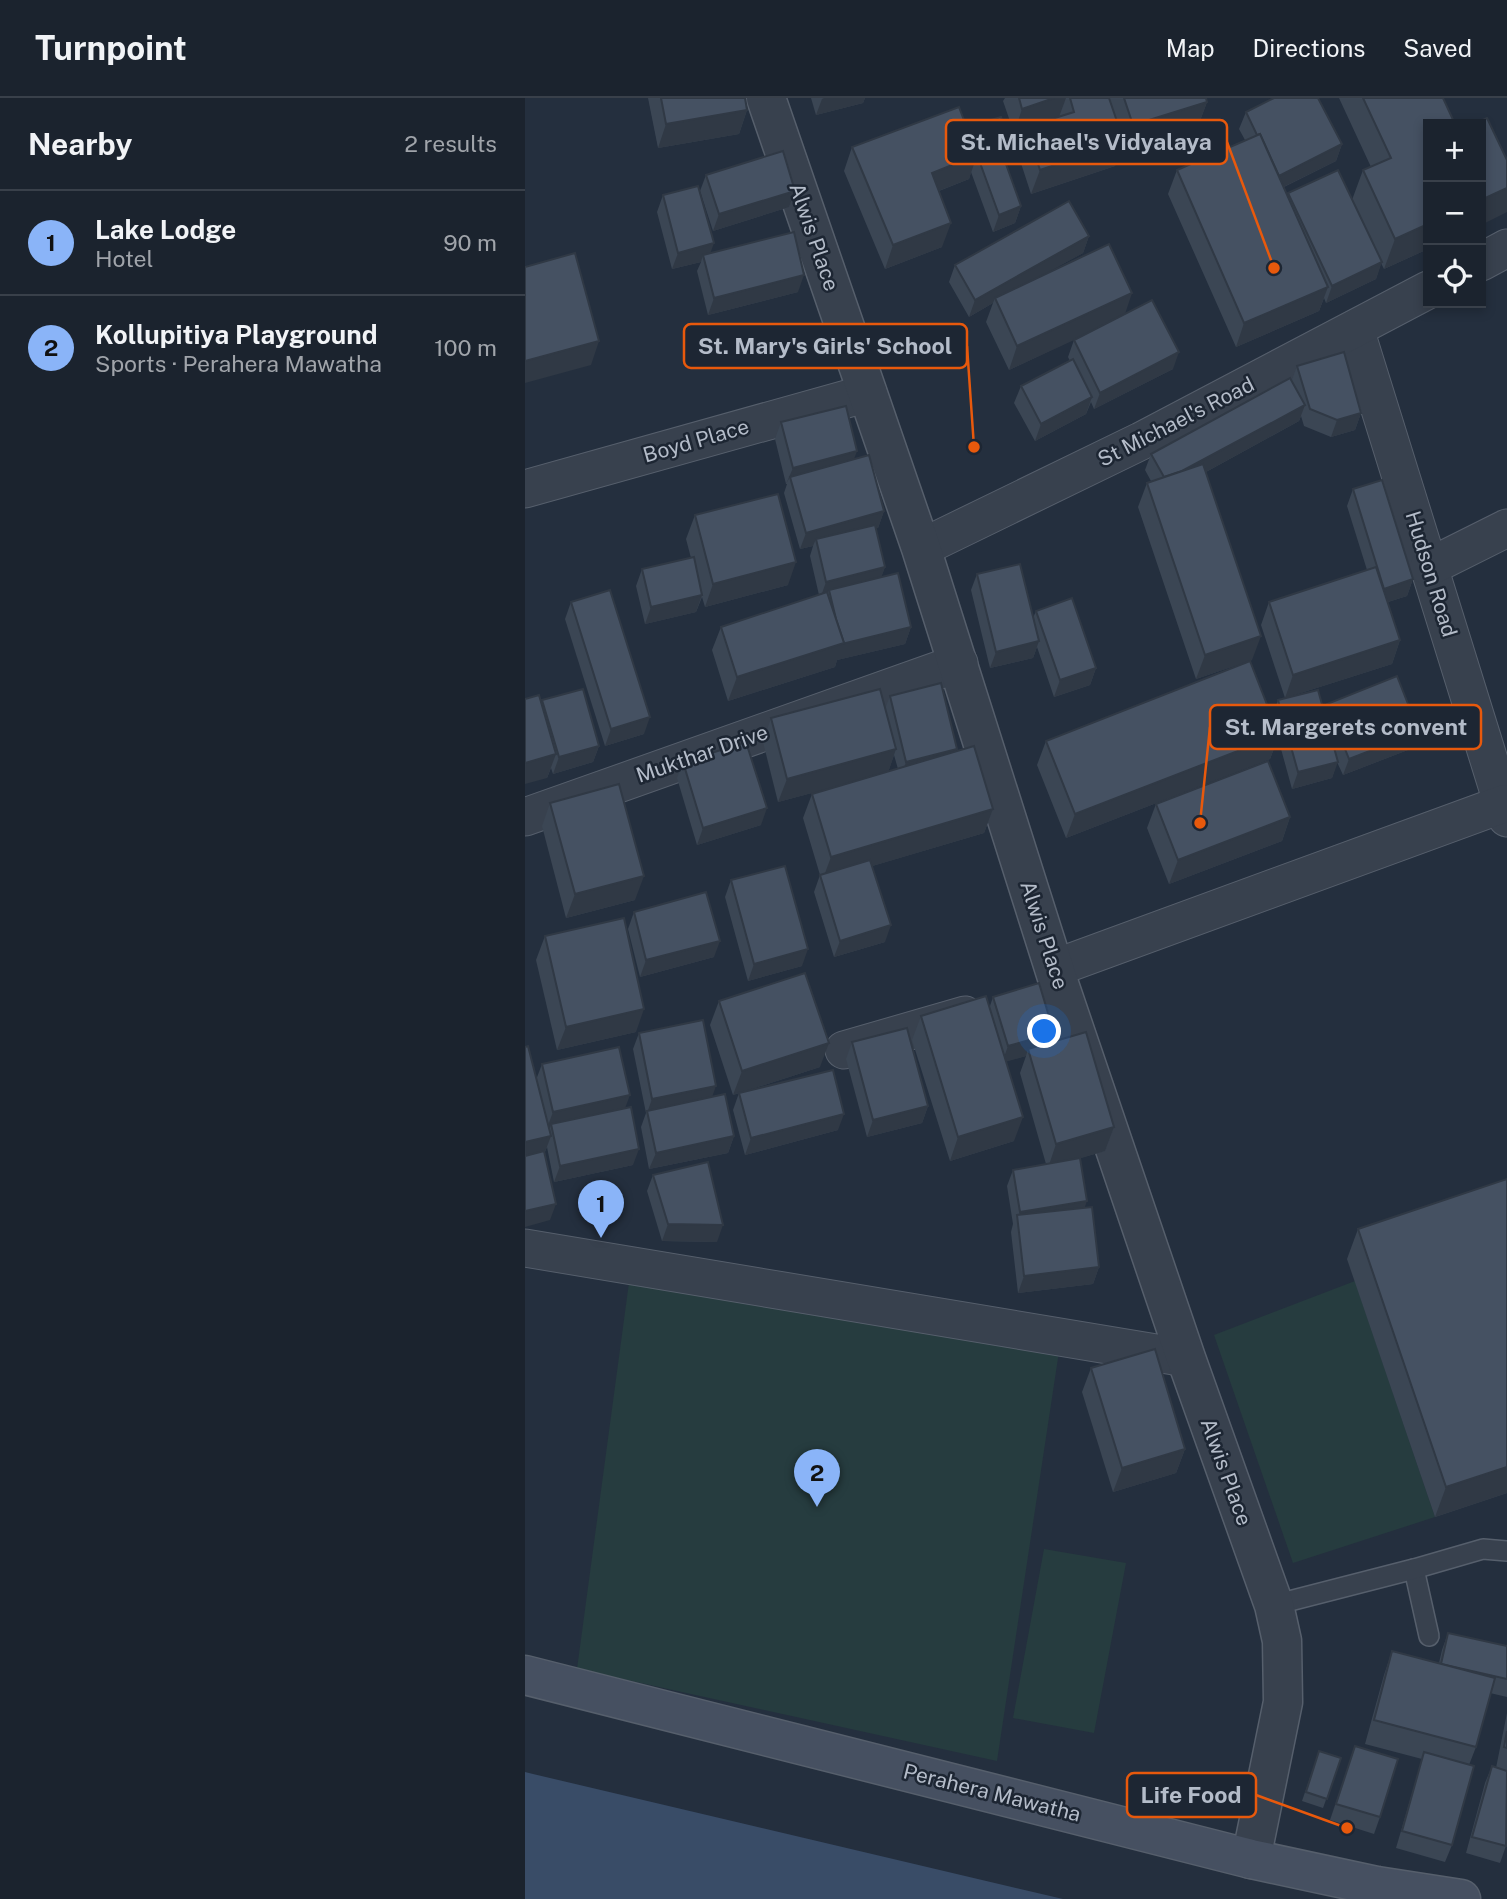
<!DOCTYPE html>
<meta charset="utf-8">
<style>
body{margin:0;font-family:"Public Sans",sans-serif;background:#242b36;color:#f1f3f6}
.controls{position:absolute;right:21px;top:21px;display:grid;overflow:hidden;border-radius:0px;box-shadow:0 4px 10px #0003}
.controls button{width:63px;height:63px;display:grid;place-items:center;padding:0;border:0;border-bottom:2px solid #39404a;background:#1b232e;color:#f1f3f6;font:35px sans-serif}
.you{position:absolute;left:520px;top:934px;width:24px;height:24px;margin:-18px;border:5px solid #fff;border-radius:50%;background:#1a73e8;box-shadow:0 0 0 10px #1a73e833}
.badge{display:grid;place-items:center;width:46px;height:46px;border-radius:50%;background:#8ab4f8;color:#111;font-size:23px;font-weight:700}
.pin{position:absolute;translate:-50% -58px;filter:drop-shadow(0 2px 4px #0008)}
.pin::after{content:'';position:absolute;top:37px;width:24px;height:21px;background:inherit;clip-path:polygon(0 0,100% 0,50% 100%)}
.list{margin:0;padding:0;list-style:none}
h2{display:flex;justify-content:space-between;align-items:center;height:91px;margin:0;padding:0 28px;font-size:30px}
h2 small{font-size:23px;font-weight:400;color:#a0a4aa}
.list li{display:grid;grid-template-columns:46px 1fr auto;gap:21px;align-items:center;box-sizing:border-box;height:105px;padding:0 28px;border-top:2px solid #39404a}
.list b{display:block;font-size:26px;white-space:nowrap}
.list p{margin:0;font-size:23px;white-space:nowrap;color:#a0a4aa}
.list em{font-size:23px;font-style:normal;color:#a0a4aa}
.icon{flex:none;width:38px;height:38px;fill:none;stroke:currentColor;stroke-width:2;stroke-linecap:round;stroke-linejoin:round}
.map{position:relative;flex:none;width:982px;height:1801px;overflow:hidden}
header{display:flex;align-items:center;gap:42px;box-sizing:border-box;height:98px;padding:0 35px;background:#1b232e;border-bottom:2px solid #39404a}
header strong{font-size:33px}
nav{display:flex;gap:38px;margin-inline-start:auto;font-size:24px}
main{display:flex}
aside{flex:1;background:#1b232e}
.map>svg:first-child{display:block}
.green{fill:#263c3f}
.water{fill:#394c67}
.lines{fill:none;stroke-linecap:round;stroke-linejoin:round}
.service-casing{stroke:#565f6c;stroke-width:22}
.minor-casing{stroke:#565f6c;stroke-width:39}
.tertiary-casing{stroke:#565f6c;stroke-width:41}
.secondary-casing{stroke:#565f6c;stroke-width:41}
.service{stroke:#38414e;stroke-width:19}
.minor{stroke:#38414e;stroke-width:37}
.tertiary{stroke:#38414e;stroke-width:38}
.secondary{stroke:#465061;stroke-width:38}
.wall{fill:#3b4654;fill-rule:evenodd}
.shaded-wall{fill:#303945}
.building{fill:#455162;stroke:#303945;stroke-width:2}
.labels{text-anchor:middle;stroke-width:5;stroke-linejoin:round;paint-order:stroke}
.street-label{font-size:21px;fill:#b4bcc9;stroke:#1d2633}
.leader{fill:none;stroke:#e8590c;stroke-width:2.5}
.callout-dot{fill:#e8590c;stroke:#1d2633;stroke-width:2.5}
.callout{fill:#1d2633;stroke:#e8590c;stroke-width:2.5}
.callout-label{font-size:23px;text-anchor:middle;font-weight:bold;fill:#b4bcc9}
</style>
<header>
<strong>Turnpoint</strong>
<nav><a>Map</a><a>Directions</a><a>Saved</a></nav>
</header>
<main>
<aside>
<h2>Nearby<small>2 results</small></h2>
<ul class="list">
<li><span class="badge">1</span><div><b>Lake Lodge</b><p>Hotel</p></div><em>90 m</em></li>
<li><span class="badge">2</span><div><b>Kollupitiya Playground</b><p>Sports · Perahera Mawatha</p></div><em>100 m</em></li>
</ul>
</aside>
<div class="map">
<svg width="982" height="1801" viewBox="0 0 982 1801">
<rect width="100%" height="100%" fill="#242f3e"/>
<g class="green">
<polygon points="105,1177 535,1247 472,1663 52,1571"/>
<polygon points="830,1183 910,1419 768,1465 689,1237"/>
<polygon points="519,1451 601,1465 569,1635 488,1620"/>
</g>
<polygon class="water" points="0,1674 8,1676 538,1801 0,1801"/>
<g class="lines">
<defs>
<g id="service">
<polyline points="889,1471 904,1538"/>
<polyline points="749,1507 889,1471 958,1451 982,1453"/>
</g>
<g id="minor">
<polyline points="956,164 982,150"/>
<polyline points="830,231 982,720"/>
<polyline points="0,391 343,295"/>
<polyline points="396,450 616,343 903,192"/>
<polyline points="904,469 982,430"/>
<polyline points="0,719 434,565"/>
<polyline points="530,870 978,706"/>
<polyline points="319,952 440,917"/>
<polyline points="0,1150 661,1260"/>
</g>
<polyline id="tertiary" points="241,0 396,450 535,889 661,1260 749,1507 757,1543 758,1604 726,1761"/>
<polyline id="secondary" points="0,1577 726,1761 852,1788 936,1801"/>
</defs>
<use href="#service" class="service-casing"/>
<use href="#minor" class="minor-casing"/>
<use href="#tertiary" class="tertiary-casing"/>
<use href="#secondary" class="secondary-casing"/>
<use href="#service" class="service"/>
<use href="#minor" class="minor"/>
<use href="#tertiary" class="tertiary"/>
<use href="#secondary" class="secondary"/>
</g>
<g class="wall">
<polygon points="123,0 220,0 222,12 214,36 133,50"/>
<polygon points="286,0 340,0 338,5 291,17"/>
<polygon points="480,0 681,0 682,4 673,28 599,51 598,47 590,68 506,96 492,53 500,31 489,35 478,3"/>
<polygon points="814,0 918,0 903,26 903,151 859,171 856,165 851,181 801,205 799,200 794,213 711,249 643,96 652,72 720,42 714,31 721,14 817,46 811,63 759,89 762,97 763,95 827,102 838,72 846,69"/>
<polygon points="442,30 486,48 480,64 496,108 490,125 468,134 446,74 444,81 414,93 417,149 360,171 319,73 327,49"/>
<polygon points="181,77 270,93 264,109 188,133 175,93"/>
<polygon points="138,97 185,155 273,194 183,217 172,173 176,164 147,171 132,114"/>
<polygon points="564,138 558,155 517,177 600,216 648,271 569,311 566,304 561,316 510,343 489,305 496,288 545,263 543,259 549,242 552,240 484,272 461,224 468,205 444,219 424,184 430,167"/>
<polygon points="772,268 836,315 830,332 806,339 779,328 776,318 774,323 681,374 727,562 671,581 613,409 622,385 626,383 620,372 626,356 767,282"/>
<polygon points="256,324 330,361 359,413 353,430 351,430 360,469 356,479 386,529 380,546 312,562 310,569 203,603 187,552 196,529 294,497 285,458 288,448 275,451 259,395 262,386 261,386 250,341"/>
<polygon points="828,391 888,481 882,498 863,504 875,542 867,566 760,600 736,527 744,504 842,472 822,408"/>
<polygon points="170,417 263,487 180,509 177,499 171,514 120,526 111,488 117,471 166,460 161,441"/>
<polygon points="452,476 508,520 511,513 571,570 565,587 529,599 512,549 508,560 465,570 446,492"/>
<polygon points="46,504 119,636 80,648 40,521"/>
<path d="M 365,598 L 431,653 L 468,711 L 459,735 L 347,768 L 360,844 L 309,859 L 289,794 L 295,777 L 278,720 L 287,696 L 309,689 L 253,704 L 238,644 L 246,620 L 360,611 ZM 369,657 L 373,671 L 363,674 Z"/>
<polygon points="17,602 74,648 68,664 28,676 26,670 22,680 16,606"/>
<polygon points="753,602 799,614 802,606 894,634 888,650 818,677 812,664 807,680 767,691 753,640 745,661 541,740 512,667 521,643 747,619"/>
<polygon points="158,664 236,727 172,747 152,680"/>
<polygon points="25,705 110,802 41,820 17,728"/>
<polygon points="631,706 765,719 757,743 644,786 622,730"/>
<polygon points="206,782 277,868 223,883 200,799"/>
<polygon points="109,814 189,859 115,879 103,831"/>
<polygon points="20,838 111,934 32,952 11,862"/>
<polygon points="468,899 525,945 589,1029 580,1053 555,1060 560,1109 574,1169 568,1186 493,1195 486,1134 488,1126 482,1088 488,1072 521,1066 495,975 501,958 481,963 489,1043 425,1063 387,942 396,918 465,908"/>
<polygon points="194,903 295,969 208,997 185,927"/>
<polygon points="114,935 188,999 209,1038 203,1055 124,1071 116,1029 121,1015 108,951"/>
<polygon points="327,944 403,1008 397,1025 342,1039 321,961"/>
<polygon points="17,966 100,1010 108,1067 29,1084 22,1049 19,1056 25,1122 11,982"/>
<polygon points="214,995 313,1032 220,1057 208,1012"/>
<polygon points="128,1077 192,1144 137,1143 122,1093"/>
<polygon points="982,1081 982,1395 910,1419 822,1161 833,1131"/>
<polygon points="566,1270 660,1351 651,1375 588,1394 557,1294"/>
<polygon points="923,1535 982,1548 982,1599 965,1595 951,1649 944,1667 927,1747 920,1764 871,1750 897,1661 840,1646 859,1577 867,1553 914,1565 917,1552"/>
<polygon points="982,1615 982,1745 975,1765 941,1755 960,1685 967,1668 971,1670"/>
<polygon points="830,1648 855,1719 849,1736 805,1722"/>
<polygon points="794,1653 816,1660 798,1710 777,1703"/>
</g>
<g class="shaded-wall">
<polygon points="299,0 340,0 338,5 291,17 297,1"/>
<polygon points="529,0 541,0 534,19 489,35 497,11"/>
<polygon points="682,4 673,28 599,51 608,27"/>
<polygon points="222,12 214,36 133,50 141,26"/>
<polygon points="599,44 590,68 506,96 515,72"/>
<polygon points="817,46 811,63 746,95 752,78"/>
<polygon points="486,48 480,65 476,52"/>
<polygon points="452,57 444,81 398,99 407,75"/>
<polygon points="982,90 982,114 956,127 956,102"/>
<polygon points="270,93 264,109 188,133 194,116"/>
<polygon points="496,108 490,125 468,134 474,117"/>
<polygon points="426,125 417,149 360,171 368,147"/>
<polygon points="903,126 903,151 859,171 870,141"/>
<polygon points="564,138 558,155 472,203 470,200 468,205 444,219 450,202"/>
<polygon points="189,145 183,162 178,157 176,164 147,171 153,155"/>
<polygon points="857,164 851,181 801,205 807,188"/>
<polygon points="279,177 273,194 183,217 189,200"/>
<polygon points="803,189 794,213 711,249 719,225"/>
<polygon points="607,195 599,219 484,272 492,248"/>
<polygon points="74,243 66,267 0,285 0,263"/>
<polygon points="654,254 648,271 569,311 575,295"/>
<polygon points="567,299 561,316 510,343 516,326"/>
<polygon points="780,307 774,323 635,399 641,382"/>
<polygon points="836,315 830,332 806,339 812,322"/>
<polygon points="332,353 326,370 265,379 261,386 268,370"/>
<polygon points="359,413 353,430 292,447 291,441 288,448 275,451 281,435"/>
<polygon points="271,464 263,487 180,509 188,486"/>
<polygon points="360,469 354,486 304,492 301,499 295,501 301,484"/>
<polygon points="888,481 882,498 853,507 859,491"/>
<polygon points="177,497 171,514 120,526 126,509"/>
<polygon points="386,529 380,546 312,562 310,569 203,603 212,579 319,545"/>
<polygon points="736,538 727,562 671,581 680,557"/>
<polygon points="875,542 867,566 760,600 768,577"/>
<polygon points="514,543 508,560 465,570 471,554"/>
<polygon points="571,570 565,587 529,599 535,582"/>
<polygon points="125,619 119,636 80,648 86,631"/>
<polygon points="894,634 888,650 818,677 824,661"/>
<polygon points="754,637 745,661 541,740 550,716"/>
<polygon points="74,648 68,664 28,676 34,659"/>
<polygon points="371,651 363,675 253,704 262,681"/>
<polygon points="432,651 426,668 375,681 381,664"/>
<polygon points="31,656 22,680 0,686 0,665"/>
<polygon points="813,664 807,680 767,691 773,674"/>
<polygon points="242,710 236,727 172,747 178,730"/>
<polygon points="468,711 459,735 297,783 306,759"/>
<polygon points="765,719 757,743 644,786 653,762"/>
<polygon points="119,778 110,802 41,820 50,796"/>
<polygon points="366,827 360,844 309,859 315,843"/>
<polygon points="195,843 189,859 115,879 121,862"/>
<polygon points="283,851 277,868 223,883 229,866"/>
<polygon points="119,911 111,934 32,952 41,929"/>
<polygon points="529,935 523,951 503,951 501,958 477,965 483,948"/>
<polygon points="304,945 295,969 208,997 217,973"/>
<polygon points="191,988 185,1005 122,1015 127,1001"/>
<polygon points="105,997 99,1013 26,1026 25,1030 22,1030 28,1014"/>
<polygon points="403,1008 397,1025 342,1039 348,1022"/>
<polygon points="319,1016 313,1032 220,1057 226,1040"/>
<polygon points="498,1019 489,1043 425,1063 433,1039"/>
<polygon points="589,1029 580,1053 523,1070 531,1046"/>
<polygon points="26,1038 17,1062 0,1066 0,1044"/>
<polygon points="209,1038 203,1055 124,1071 131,1055"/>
<polygon points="114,1051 108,1067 29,1084 35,1068"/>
<polygon points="562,1103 556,1120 492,1122 495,1114"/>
<polygon points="31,1106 25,1122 0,1129 0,1113"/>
<polygon points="143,1126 198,1127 192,1144 137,1143"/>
<polygon points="574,1169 568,1186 493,1195 499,1178"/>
<polygon points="660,1351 651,1375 588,1394 597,1370"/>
<polygon points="982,1369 982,1395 910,1419 921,1389"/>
</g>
<g class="building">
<polygon points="136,0 220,0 222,12 141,26"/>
<polygon points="494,0 529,0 497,11"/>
<polygon points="545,0 584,0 599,44 515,72 501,29 549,14"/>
<polygon points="599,0 681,0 682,4 608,27"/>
<polygon points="749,0 793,0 817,46 754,78 735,36 732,37 721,14"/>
<polygon points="838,0 918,0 930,26 903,26 903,126 870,141 838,72 866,60"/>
<polygon points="434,9 452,57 407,75 426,125 368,147 327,49"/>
<polygon points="476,19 486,48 476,52 496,108 474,117 442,29"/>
<polygon points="962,20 982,62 982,90 956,102 956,26 949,26"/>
<polygon points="735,36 803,189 719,225 652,72"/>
<polygon points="258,53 270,93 194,116 181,77"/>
<polygon points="813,72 857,164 807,188 763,95"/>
<polygon points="173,88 189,145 153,155 138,97"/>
<polygon points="544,103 564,138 450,202 430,167"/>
<polygon points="269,134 279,177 189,200 178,157"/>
<polygon points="584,146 607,195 492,248 470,200"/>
<polygon points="50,155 74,243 0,263 0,169"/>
<polygon points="627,202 654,254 575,295 549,242"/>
<polygon points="819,254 836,315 812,322 785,311 772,268"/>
<polygon points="548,261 567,299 516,326 496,288"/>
<polygon points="765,280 780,307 657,373 639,379 626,356"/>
<polygon points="321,308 332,353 268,370 256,324"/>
<polygon points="344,357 359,413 281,435 265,379"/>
<polygon points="678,366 736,538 680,557 622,385"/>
<polygon points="857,382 888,481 859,491 828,391"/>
<polygon points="253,396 271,464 188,486 170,417"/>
<polygon points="350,427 360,469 301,484 291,441"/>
<polygon points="169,459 177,497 126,509 117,471"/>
<polygon points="495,466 514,543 471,554 452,476"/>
<polygon points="851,469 875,542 768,577 744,504"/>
<polygon points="373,475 386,529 317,546 319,545 311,521 304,492"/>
<polygon points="85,492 125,619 86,631 46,504"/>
<polygon points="302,494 319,545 212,579 196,529"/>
<polygon points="547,500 571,570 535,582 511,513"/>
<polygon points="725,563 754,637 550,716 521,643"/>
<polygon points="872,578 894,634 824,661 802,606"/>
<polygon points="416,585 432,651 381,664 365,598"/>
<polygon points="58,591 74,648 34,659 17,602"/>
<polygon points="355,591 371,651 262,681 246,620"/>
<polygon points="793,592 813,664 773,674 753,602"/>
<polygon points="14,597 31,656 0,665 0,601"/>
<polygon points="221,644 242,710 178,730 158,664"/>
<polygon points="449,648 468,711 306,759 287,696"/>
<polygon points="743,663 765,719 653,762 631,706"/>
<polygon points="94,686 119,778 50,796 25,705"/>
<polygon points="345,762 366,827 315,843 295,777"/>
<polygon points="260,768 283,851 229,866 206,782"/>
<polygon points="181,794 195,843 121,862 109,814"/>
<polygon points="99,820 119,911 41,929 20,838"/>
<polygon points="280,875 304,945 217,973 194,903"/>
<polygon points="514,885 529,935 483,948 468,899"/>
<polygon points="461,898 498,1019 433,1039 396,918"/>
<polygon points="178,922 191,988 127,1001 114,935"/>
<polygon points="382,930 403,1008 348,1022 327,944"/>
<polygon points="561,934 589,1029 531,1046 503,951"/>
<polygon points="3,948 26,1038 0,1044 0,949"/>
<polygon points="94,949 105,997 28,1014 17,966"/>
<polygon points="308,972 319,1016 226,1040 214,995"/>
<polygon points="200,996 209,1038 131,1055 122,1013"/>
<polygon points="106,1009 114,1051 35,1068 26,1026"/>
<polygon points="19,1053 31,1106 0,1113 0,1058"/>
<polygon points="555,1060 562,1103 495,1114 488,1072"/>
<polygon points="183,1064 198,1127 143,1126 128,1077"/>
<polygon points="982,1081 982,1369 921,1389 833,1131"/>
<polygon points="567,1109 574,1169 499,1178 492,1117"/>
<polygon points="630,1251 660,1351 597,1370 566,1270"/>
<polygon points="923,1535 982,1548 982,1581 916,1566"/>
<polygon points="867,1553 970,1580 951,1649 849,1622"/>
<polygon points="982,1633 982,1650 979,1649"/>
<polygon points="830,1648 873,1661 855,1719 811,1706"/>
<polygon points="794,1653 816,1660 802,1701 781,1694"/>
<polygon points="899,1654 949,1668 927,1747 877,1733"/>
<polygon points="967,1668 982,1673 981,1748 947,1739"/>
</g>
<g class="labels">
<g class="street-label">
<text transform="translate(289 139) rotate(71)" y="7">Alwis Place</text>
<text transform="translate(651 324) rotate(-27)" y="7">St Michael's Road</text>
<text transform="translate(171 343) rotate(-16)" y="7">Boyd Place</text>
<text transform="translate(906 476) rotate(73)" y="7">Hudson Road</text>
<text transform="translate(177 656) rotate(-19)" y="7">Mukthar Drive</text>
<text transform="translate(519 837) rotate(72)" y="7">Alwis Place</text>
<text transform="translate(701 1374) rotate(70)" y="7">Alwis Place</text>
<text transform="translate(467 1695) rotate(14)" y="7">Perahera Mawatha</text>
</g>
</g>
<path class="leader" d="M749 170L702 44M449 349L442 248M675 725L685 629M822 1730L731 1697"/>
<g class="callout-dot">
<circle cx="749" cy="170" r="7"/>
<circle cx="449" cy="349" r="7"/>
<circle cx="675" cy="725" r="7"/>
<circle cx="822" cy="1730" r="7"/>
</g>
<g class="callout">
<rect x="421" y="22" width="281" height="44" rx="7"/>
<rect x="159" y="226" width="283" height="44" rx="7"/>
<rect x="685" y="607" width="271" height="44" rx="7"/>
<rect x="602" y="1675" width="129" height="44" rx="7"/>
</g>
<g class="callout-label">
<text x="561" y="52">St. Michael's Vidyalaya</text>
<text x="300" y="256">St. Mary's Girls' School</text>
<text x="821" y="637">St. Margerets convent</text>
<text x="666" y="1705">Life Food</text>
</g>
</svg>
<div class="controls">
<button>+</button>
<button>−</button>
<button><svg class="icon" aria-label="locate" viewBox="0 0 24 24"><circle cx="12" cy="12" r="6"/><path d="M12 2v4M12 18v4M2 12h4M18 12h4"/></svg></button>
</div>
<div class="you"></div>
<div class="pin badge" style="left:76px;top:1140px">1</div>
<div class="pin badge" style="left:292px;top:1409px">2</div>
</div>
</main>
